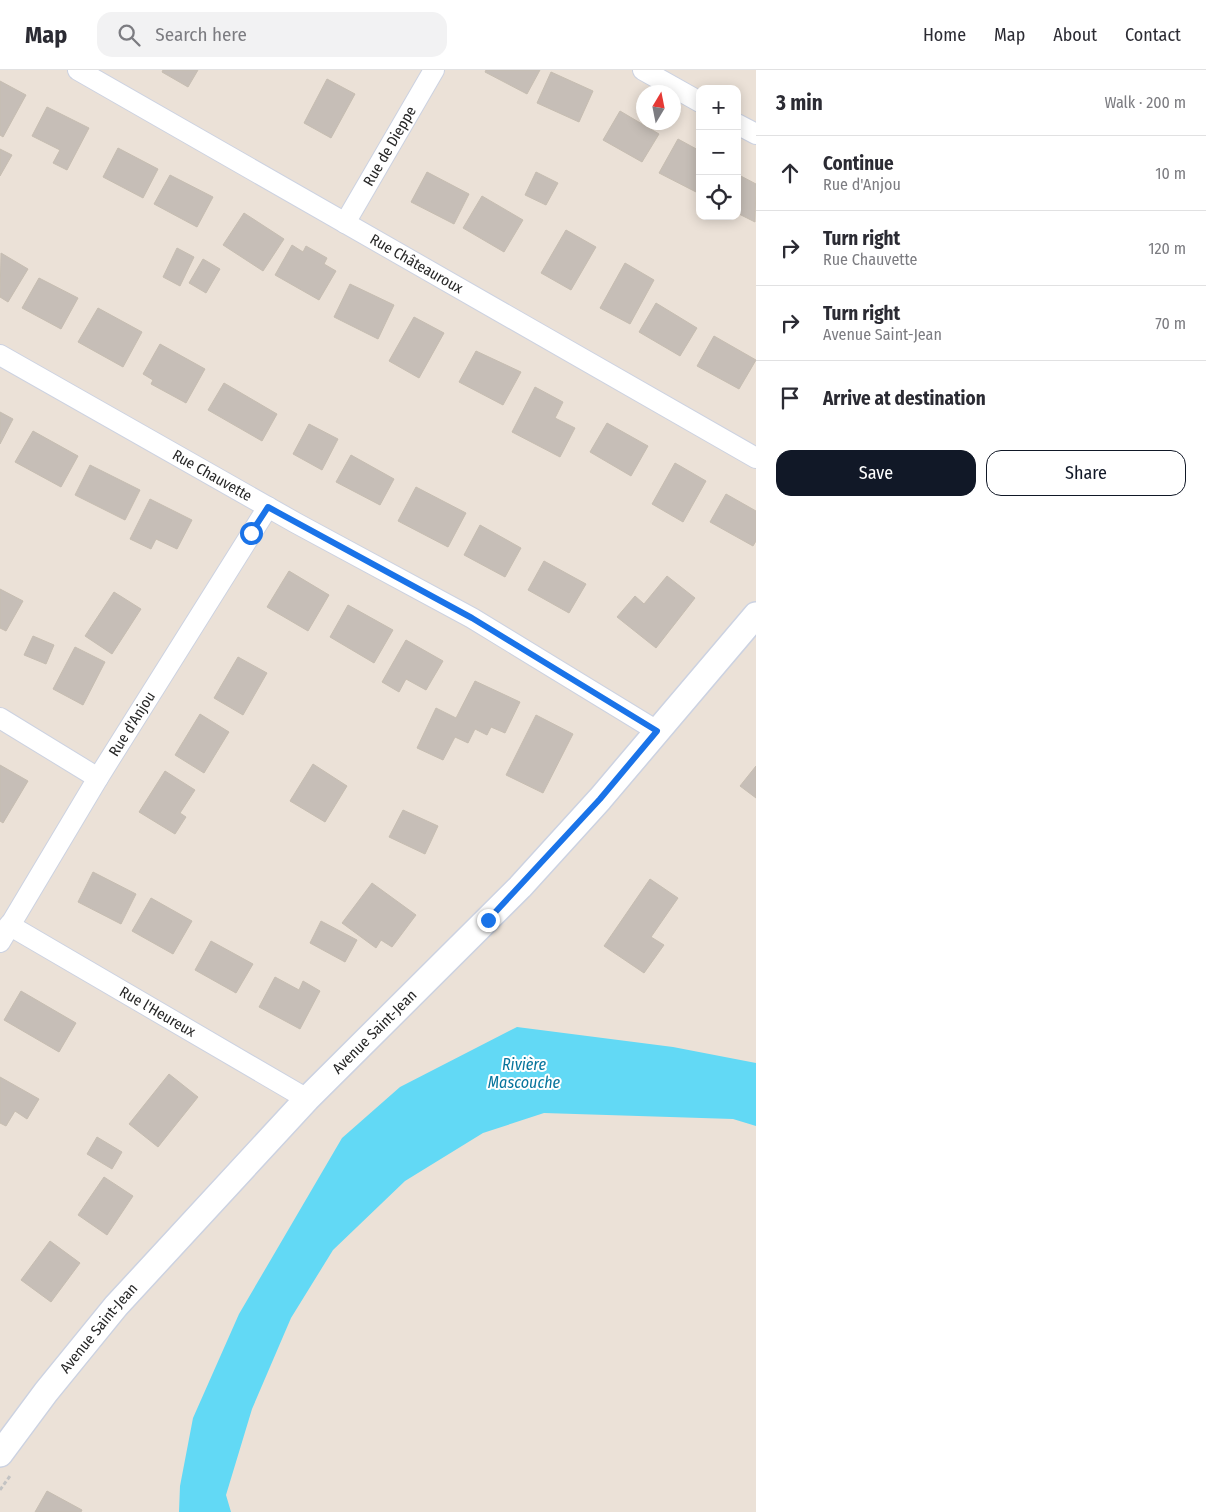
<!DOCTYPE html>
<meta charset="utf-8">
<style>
body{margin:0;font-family:"Fira Sans Condensed",sans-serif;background:#f2f2f3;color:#2b2b33}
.controls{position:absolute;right:15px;top:15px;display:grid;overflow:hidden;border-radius:10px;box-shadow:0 2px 12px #0003}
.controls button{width:45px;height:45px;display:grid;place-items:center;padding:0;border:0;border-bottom:1px solid #e1e1e2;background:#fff;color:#2b2b33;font:25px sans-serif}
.compass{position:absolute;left:636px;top:15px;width:45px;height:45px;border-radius:50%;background:#fff;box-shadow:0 2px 12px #0003;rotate:10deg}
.stop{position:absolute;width:15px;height:15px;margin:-11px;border:4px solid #1a73e8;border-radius:50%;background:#fff}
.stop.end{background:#1a73e8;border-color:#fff;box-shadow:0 1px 5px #0008}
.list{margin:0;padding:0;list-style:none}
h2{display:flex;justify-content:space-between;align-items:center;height:65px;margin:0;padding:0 20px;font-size:21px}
h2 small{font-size:16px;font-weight:400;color:#7c7c81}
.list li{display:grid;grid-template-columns:32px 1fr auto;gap:15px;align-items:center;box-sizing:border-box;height:75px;padding:0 20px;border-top:1px solid #e1e1e2}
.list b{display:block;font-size:19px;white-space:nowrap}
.list p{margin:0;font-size:16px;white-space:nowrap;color:#7c7c81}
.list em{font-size:16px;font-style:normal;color:#7c7c81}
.actions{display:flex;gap:10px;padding:15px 20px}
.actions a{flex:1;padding:11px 0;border:1px solid #111827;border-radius:15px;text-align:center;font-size:18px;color:#111827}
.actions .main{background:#111827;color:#fff}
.icon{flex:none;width:28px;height:28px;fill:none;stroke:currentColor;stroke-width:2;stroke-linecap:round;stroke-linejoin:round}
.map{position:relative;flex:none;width:756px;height:1442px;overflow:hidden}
header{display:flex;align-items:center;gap:30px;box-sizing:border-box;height:70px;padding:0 25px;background:#fff;border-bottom:1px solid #e1e1e2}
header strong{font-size:24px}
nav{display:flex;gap:28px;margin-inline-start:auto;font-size:18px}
.search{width:350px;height:45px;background:#f2f2f3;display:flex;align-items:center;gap:12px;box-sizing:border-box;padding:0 18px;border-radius:15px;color:#7c7c81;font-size:19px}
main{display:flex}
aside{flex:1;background:#fff}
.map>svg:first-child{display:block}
.water{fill:#62d9f5}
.building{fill:#c6beb7;stroke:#c6bdb1}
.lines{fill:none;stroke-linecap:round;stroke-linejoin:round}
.minor-casing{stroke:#ccd2e1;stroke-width:22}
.tertiary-casing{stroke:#ccd2e1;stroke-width:28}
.path{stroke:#c3c3c3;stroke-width:3;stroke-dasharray:4 2.5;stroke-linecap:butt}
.minor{stroke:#fff;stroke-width:20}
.tertiary{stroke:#fff;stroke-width:25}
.route{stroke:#1a73e8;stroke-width:6}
.labels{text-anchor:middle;stroke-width:4;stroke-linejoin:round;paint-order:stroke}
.street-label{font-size:15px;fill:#272727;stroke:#fff}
.water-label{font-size:16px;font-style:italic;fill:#06749c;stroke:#fff}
</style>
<header>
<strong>Map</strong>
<div class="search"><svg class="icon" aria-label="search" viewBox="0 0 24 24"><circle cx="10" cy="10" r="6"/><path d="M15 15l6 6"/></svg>Search here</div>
<nav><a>Home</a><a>Map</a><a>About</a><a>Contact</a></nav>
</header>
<main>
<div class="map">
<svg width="756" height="1442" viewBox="0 0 756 1442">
<rect width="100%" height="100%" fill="#ebe1d7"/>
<polygon class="water" points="517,957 673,977 756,993 756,1056 733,1049 544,1043 483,1063 405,1111 333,1180 291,1248 252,1339 226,1425 231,1442 179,1442 180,1416 193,1348 239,1244 342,1068 400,1017"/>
<g class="building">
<polygon points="163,0 198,0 188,17 162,2"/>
<polygon points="486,0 540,0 527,24 485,2"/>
<polygon points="551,2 593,21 579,52 537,33"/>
<polygon points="327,9 355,24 331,68 304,53"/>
<polygon points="0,11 26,25 3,67 0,65"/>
<polygon points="47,37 89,58 67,100 53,93 60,80 32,66"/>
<polygon points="620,41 659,64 642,92 603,70"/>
<polygon points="678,69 700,81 700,124 659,103"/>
<polygon points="118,78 158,99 143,128 103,107"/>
<polygon points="0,79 12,85 0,106"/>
<polygon points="427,102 469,124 454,154 411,132"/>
<polygon points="536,102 558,113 546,135 525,125"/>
<polygon points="737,104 756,114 755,152 737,143"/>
<polygon points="170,105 213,127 197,157 154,134"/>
<polygon points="482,126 523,150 504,182 463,158"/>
<polygon points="244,143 284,169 263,201 223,175"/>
<polygon points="566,160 596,177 571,220 541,203"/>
<polygon points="292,175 303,182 306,176 327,188 324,194 336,201 319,230 275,205"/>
<polygon points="177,178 194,187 180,216 163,207"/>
<polygon points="1,183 28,199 8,232 0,227"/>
<polygon points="203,189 220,199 206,223 189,213"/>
<polygon points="625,193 654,210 630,254 600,238"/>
<polygon points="39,208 78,228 61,259 22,238"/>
<polygon points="350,214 394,235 378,269 334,247"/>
<polygon points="656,233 697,258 680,286 639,262"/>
<polygon points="98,238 142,262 123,297 78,272"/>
<polygon points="414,247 444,263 419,308 389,291"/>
<polygon points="714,266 756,290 739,319 697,296"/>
<polygon points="160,274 205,299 186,333 151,314 153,310 143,304"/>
<polygon points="476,281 521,302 503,335 459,312"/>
<polygon points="224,313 277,344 262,371 208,340"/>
<polygon points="535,317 563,332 555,348 575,358 560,387 512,362"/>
<polygon points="0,342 13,349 0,374"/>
<polygon points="607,353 648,376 631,406 590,382"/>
<polygon points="309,354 338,369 322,400 293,384"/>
<polygon points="33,361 78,386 61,417 15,392"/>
<polygon points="351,385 394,409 380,435 336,412"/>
<polygon points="675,393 706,411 683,452 652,434"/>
<polygon points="90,395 140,420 125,450 75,425"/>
<polygon points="416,417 466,443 448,477 398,451"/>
<polygon points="726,424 756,441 756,471 753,476 710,452"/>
<polygon points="150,429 192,450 177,479 156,469 151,479 130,469"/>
<polygon points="480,455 521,478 505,507 464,485"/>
<polygon points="544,491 586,514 569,543 528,520"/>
<polygon points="289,501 329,525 308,561 267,537"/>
<polygon points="667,506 695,528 656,578 617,547 635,526 644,534"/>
<polygon points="0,519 23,531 6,561 0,558"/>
<polygon points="114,522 141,539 112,584 85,566"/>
<polygon points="348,535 393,560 374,593 330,567"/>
<polygon points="33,566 54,575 46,594 24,585"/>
<polygon points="406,570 443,591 426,620 406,609 399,622 382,612"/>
<polygon points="75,577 105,592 83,635 53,619"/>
<polygon points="238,587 267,603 243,645 214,628"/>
<polygon points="475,611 520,632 505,663 491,657 487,665 475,659 468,673 455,667 443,690 417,678 436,638 456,648"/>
<polygon points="200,644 229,662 204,703 175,685"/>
<polygon points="536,645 573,664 543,723 506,705"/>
<polygon points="313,694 347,716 325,752 290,731"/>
<polygon points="0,695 28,711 3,753 0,751"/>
<polygon points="756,696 756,728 740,716"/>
<polygon points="165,701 195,720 180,743 186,747 175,764 139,742"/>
<polygon points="403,740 438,756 425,784 389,767"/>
<polygon points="93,802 136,824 121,854 78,832"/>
<polygon points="650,809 678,828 651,867 664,875 644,903 604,876"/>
<polygon points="372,813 416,845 392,877 381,870 376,878 342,853"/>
<polygon points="151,828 192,851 173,884 132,861"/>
<polygon points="321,851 357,870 345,892 310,873"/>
<polygon points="211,871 253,894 236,923 195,900"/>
<polygon points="275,907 299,920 303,911 320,921 300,959 259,937"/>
<polygon points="21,921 76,953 59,982 4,950"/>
<polygon points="169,1004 198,1027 158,1077 129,1054"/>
<polygon points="0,1007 39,1029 27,1049 15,1041 6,1056 0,1053"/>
<polygon points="97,1067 122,1082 112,1099 87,1084"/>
<polygon points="104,1107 133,1126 107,1165 78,1145"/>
<polygon points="50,1171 80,1193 51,1232 21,1210"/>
<polygon points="47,1421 82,1440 81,1442 35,1442"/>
</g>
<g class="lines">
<defs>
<g id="minor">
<path id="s1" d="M 78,0 L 756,388"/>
<polyline points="643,0 700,32"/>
<polyline points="737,54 756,64"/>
<path id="s2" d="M 345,153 L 434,0"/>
<path id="s3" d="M 0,285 L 296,453 L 472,548 L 657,661"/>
<polyline points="0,648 98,708"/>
<path id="s4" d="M 9,855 L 307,1029"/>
<path id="s5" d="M 0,872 L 98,708 L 268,437"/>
</g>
<g id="tertiary">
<path id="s6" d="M 0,1384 L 46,1322 L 116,1236 L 307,1029 L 520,817 L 600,729 L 756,545"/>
</g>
</defs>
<use href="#minor" class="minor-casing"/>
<use href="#tertiary" class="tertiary-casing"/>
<polyline class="path" points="0,1420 10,1406"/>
<use href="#minor" class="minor"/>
<use href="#tertiary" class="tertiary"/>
</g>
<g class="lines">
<polyline class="route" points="251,463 268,437 472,548 657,661 600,729 488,850"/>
</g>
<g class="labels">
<g class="street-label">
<text dy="5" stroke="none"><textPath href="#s2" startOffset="89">Rue de Dieppe</textPath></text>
<text dy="5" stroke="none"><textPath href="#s1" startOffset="390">Rue Châteauroux</textPath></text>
<text dy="5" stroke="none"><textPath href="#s3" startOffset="244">Rue Chauvette</textPath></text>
<text dy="5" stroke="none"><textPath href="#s5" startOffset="255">Rue d'Anjou</textPath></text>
<text dy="5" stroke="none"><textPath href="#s4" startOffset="172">Rue l'Heureux</textPath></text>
<text dy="5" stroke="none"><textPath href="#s6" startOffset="565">Avenue Saint-Jean</textPath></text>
<text dy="5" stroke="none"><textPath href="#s6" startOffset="160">Avenue Saint-Jean</textPath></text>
</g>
<g class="water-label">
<text x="524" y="1000">Rivière<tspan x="524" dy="18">Mascouche</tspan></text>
</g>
</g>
</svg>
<div class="controls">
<button>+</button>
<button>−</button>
<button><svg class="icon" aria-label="locate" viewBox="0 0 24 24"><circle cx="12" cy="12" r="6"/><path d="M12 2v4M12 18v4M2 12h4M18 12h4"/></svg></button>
</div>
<svg class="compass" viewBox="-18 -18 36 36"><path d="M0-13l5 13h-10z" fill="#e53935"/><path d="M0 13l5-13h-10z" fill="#7c7c81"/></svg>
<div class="stop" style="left:251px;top:463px"></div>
<div class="stop end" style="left:488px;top:850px"></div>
</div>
<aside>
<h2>3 min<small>Walk · 200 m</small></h2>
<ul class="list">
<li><svg class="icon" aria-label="ahead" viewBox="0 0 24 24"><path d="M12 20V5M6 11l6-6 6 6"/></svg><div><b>Continue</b><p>Rue d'Anjou</p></div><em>10 m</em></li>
<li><svg class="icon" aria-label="right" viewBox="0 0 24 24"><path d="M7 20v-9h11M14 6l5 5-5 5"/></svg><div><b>Turn right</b><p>Rue Chauvette</p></div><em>120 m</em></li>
<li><svg class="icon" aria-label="right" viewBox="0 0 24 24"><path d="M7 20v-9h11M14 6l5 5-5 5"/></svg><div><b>Turn right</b><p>Avenue Saint-Jean</p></div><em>70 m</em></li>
<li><svg class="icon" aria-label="arrive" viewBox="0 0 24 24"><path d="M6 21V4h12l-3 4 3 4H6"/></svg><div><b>Arrive at destination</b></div></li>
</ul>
<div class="actions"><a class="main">Save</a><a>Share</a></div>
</aside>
</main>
